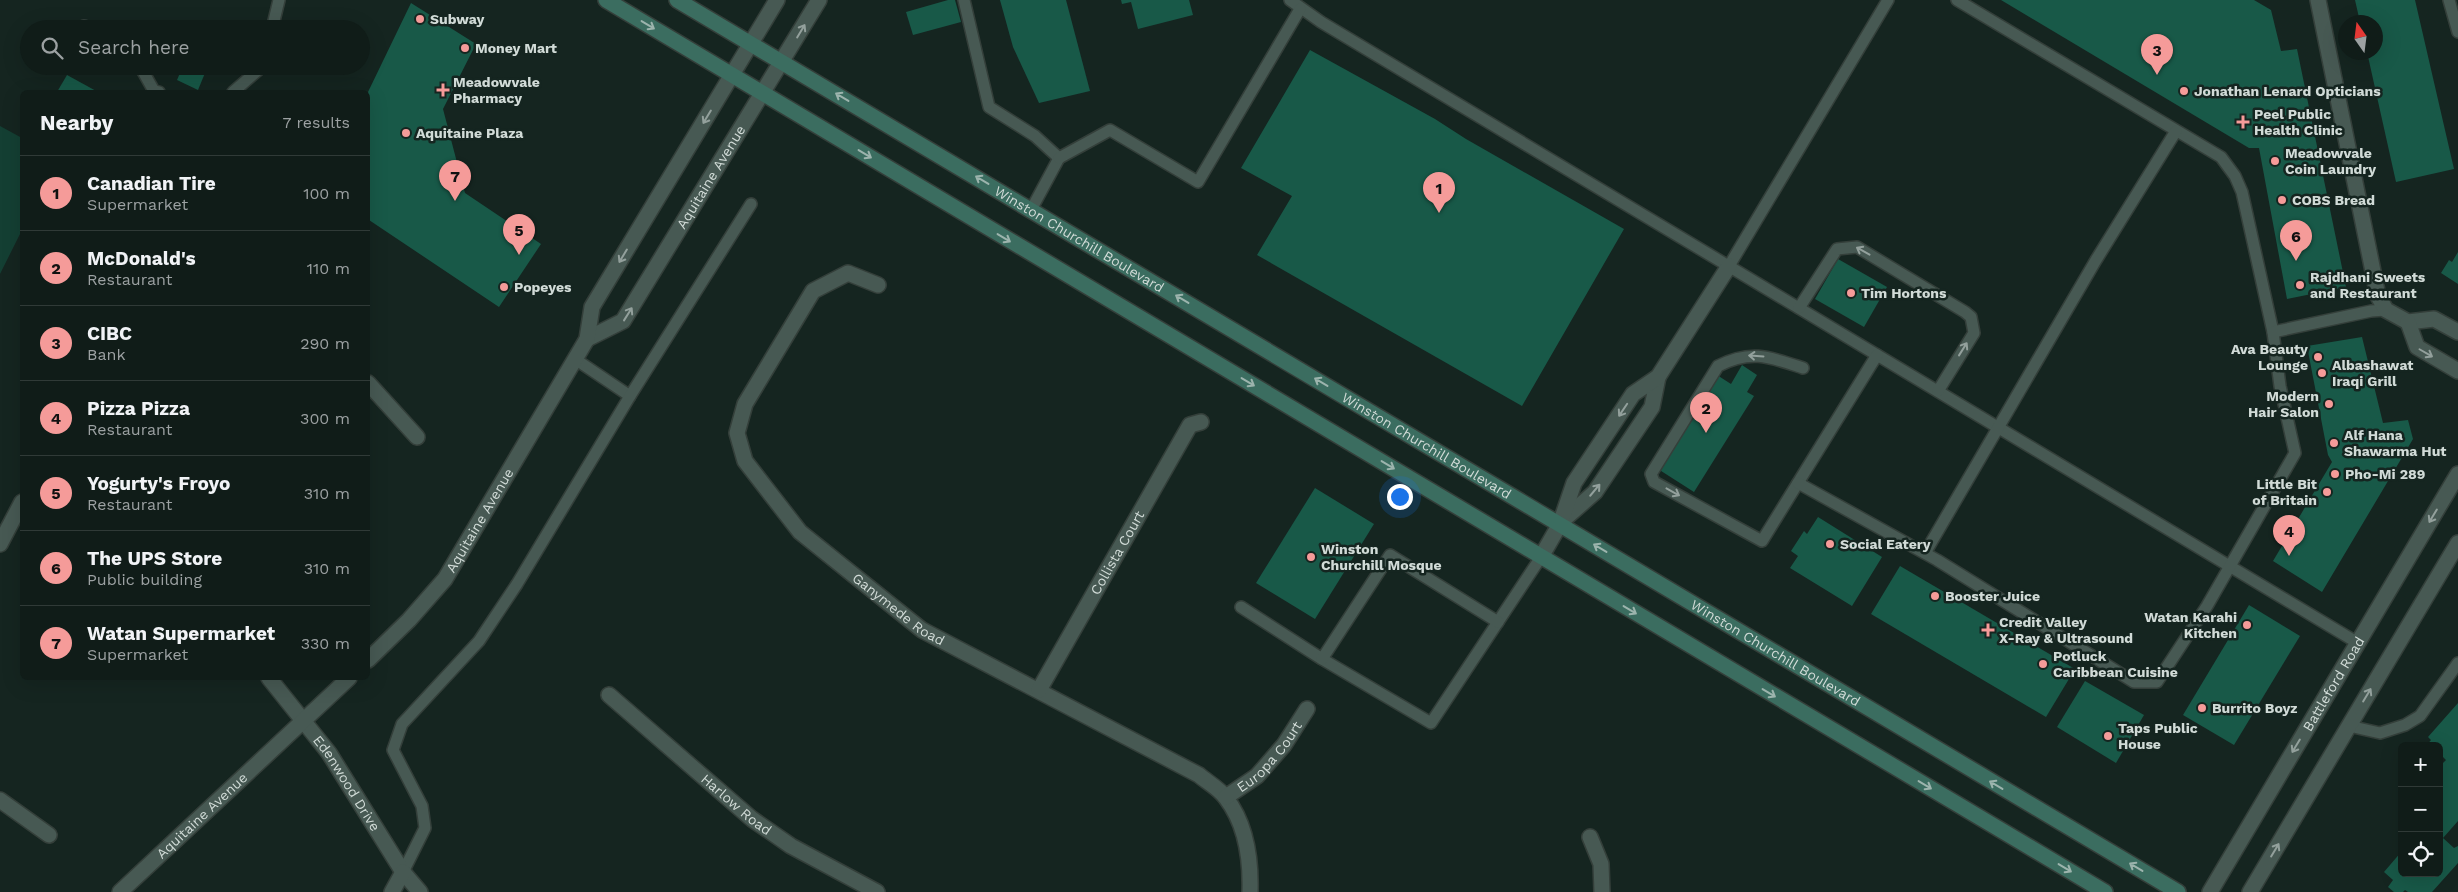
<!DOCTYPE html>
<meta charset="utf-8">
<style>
body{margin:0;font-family:"Work Sans",sans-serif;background:#192521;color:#f1f3f6}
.controls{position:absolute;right:15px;bottom:15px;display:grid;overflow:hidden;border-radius:8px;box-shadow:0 5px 20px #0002}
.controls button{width:45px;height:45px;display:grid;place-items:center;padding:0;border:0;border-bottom:1px solid #303a37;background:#101c18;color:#f1f3f6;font:25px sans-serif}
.compass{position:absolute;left:2338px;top:15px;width:45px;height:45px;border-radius:50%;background:#101c18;box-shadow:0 5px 20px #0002;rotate:346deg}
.you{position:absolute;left:1399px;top:496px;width:18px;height:18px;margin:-12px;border:4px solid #fff;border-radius:50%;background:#1a73e8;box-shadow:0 0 0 8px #1a73e833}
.badge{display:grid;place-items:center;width:32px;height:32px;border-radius:50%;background:#f59b99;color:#111;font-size:16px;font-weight:700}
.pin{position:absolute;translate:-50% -41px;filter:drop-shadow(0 1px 2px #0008)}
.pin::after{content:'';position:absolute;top:26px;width:18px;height:15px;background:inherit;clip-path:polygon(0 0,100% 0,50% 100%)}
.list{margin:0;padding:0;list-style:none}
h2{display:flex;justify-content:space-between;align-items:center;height:65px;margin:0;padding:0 20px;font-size:21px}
h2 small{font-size:16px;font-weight:400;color:#9ca1a2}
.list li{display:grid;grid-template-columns:32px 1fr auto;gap:15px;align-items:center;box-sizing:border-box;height:75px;padding:0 20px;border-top:1px solid #303a37}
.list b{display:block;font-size:19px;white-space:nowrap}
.list p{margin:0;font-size:16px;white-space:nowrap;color:#9ca1a2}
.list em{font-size:16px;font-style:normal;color:#9ca1a2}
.icon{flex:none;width:28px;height:28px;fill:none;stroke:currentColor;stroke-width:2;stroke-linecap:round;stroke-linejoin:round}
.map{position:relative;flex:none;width:2458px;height:892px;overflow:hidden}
.search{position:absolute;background:#101c18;box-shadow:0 5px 20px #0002;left:20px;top:20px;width:350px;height:55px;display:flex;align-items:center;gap:12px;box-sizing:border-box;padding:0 18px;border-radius:28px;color:#9ca1a2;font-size:19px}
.panel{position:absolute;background:#101c18;box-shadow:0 5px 20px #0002;left:20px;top:90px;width:350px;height:590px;border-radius:8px}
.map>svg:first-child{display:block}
.green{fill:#143f33}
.building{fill:#185948}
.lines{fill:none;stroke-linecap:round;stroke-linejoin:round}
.service-casing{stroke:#343f3a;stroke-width:14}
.minor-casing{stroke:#343f3a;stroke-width:18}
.tertiary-casing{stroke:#343f3a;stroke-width:18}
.secondary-casing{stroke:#343f3a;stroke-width:18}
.service{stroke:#475953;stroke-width:11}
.minor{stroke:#475953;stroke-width:15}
.tertiary{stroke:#475953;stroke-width:15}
.secondary{stroke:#3b6d60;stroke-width:15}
.oneway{stroke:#9cb4ad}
.oneway2{stroke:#93a09c}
.poi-dot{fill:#f59b99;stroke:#152520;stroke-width:2}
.labels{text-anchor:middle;stroke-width:5;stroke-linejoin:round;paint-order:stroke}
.poi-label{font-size:14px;font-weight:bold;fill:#d1dbd7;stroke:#152520;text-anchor:start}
.street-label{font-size:14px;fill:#d1dbd7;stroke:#152520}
</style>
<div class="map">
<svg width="2458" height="892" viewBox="0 0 2458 892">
<rect width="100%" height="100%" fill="#152520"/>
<polygon class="green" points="0,126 22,138 22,230 0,274"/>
<g class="building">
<polygon points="948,0 955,0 961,22 913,35 906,12"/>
<polygon points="1000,0 1066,0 1090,91 1039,103 1013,47"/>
<polygon points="1121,0 1189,0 1193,15 1138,29 1131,2 1122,4"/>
<polygon points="2001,0 2254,0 2271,10 2281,51 2297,49 2346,287 2287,299 2259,148 2249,148"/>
<polygon points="2355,0 2415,0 2454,169 2396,182 2367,52 2376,52 2376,22 2360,22"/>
<polygon points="411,3 476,44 443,109 465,193 541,244 499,307 369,220 368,92"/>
<polygon points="1310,50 1435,119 1466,139 1624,229 1522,406 1257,255 1292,196 1241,168"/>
<polygon points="183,66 190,66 205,73 198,90 177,80"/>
<polygon points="67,75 98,92 57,92"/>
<polygon points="2458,252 2458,284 2441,273 2449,260 2452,262"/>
<polygon points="1838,259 1887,287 1864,327 1815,299"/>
<polygon points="2362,337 2383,423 2408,420 2413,439 2322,592 2273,561 2332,462 2328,455 2307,346"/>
<polygon points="1742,365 1757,375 1747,392 1754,396 1694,492 1658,469 1717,375 1731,384"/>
<polygon points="1315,488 1374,524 1315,619 1256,583"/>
<polygon points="1818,517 1882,557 1852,606 1790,568 1798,556 1791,551 1804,531 1807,534"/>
<polygon points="1900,566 2075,669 2046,717 1871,614"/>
<polygon points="2249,605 2300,636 2234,745 2183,715"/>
<polygon points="2085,681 2144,715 2116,763 2057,727"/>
<polygon points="2458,703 2458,821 2443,838 2454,848 2458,846 2458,863 2432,892 2408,892 2405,890 2403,892 2394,892 2388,887 2393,880 2384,872 2402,851 2402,873 2439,873 2439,767 2446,760 2443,757 2441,760 2439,758 2439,746 2426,746 2431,740 2428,737"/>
</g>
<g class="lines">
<defs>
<g id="service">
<polyline points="964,0 989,107 1035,136 1059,158 1031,210"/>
<polyline points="1290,0 1321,22 2358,643"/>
<polyline points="1957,0 2221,157 2235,176 2242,192 2273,332"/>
<polyline points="2449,0 2458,32"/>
<polyline points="84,26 94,29"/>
<polyline points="272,29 279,0"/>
<polyline points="140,66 154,91 159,92"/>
<polyline points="233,92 263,66"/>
<polyline points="1059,158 1110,130 1198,182 1300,9"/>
<polyline points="1729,266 1888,0"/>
<polyline points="1799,308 1837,249 1857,247 1965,312 1971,317 1974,333 1938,391"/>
<polyline points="575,359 630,396"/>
<path d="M 1803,368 C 1770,357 1751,349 1718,366 L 1651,474 L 1654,482 L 1762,541 L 1877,355"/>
<polyline points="1798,483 1937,560 2134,682 2157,682 2207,606 2295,453 2280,386 2273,332 2371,311 2386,310"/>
<polyline points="1925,553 2096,260 2176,131"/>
<polyline points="1241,607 1322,659 1431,723 1541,557"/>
<polyline points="1322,659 1390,555 1498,622"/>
<polyline points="2349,726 2380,733 2405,725 2420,716 2458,663"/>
<polyline points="403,872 425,828 422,806 393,750 402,724 479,641 517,584 630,396 751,204"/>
</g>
<g id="minor">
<polyline points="2318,0 2378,296 2386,310 2408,322 2434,319 2458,332"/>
<path id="s1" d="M 878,285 L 848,273 L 813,291 L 745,404 L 737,433 L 745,461 L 800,532 L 922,630 L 1199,775 C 1207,782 1220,789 1226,798 C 1246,824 1251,860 1250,892"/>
<polyline points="2408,322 2417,347 2458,371"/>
<polyline points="368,383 417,437"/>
<polyline points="1561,522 1595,492 1652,407 1658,377"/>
<polyline points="0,544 22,502"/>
<polyline points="1541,557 1560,524 1574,483 1633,394 1658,377 1729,266"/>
<path id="s2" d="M 269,678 L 329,753 L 403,872 L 420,892"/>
<path id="s3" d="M 1039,690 L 1190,425 L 1201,422"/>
<path id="s4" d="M 609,695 L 752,819 L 791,846 L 877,892"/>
<path id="s5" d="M 1226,797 L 1257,776 L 1284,745 L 1307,709"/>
<polyline points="0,800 49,835"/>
<polyline points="1590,837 1601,864 1602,892"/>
<polyline points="392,892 403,872"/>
</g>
<g id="tertiary">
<path id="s6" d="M 587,339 L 623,321 L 819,0"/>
<path id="s7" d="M 368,660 L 409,620 L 445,579 L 587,339 L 592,307 L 777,0"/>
<path id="s8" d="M 120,892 L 349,678"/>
<path id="s9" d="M 2210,892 L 2458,474"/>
<polyline points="2250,892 2458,543"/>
</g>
<g id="secondary">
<polyline points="606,0 2105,892"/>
<path id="s10" d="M 677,0 L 2178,892"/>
</g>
</defs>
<use href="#service" class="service-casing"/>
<use href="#minor" class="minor-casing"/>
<use href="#tertiary" class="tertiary-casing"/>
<use href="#secondary" class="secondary-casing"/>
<use href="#service" class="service"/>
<use href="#minor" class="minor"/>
<use href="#tertiary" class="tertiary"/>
<use href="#secondary" class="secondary"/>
</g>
<defs><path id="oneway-shaft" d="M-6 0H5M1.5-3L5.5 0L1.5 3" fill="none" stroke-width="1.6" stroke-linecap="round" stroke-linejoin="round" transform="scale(1.25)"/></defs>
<g class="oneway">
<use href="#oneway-shaft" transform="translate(648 25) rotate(31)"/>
<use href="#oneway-shaft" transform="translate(842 97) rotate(-149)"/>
<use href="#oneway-shaft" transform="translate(865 154) rotate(31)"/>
<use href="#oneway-shaft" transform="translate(982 180) rotate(-149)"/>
<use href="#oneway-shaft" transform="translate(1004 238) rotate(31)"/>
<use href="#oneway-shaft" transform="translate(1182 299) rotate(-149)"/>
<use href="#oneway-shaft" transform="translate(1248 382) rotate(31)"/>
<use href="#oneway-shaft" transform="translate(1321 382) rotate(-149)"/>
<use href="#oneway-shaft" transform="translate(1388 465) rotate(31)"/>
<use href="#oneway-shaft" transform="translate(1600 548) rotate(-149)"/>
<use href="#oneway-shaft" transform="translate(1630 610) rotate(31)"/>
<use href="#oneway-shaft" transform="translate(1769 693) rotate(31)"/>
<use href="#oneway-shaft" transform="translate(1925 785) rotate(31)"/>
<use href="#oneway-shaft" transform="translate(1996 785) rotate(-149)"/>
<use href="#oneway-shaft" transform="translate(2136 867) rotate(-149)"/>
<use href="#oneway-shaft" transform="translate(2065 868) rotate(31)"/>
</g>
<g class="oneway2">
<use href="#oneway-shaft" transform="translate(801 31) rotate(-59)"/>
<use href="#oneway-shaft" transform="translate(707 117) rotate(121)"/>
<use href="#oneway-shaft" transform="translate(1863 251) rotate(-151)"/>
<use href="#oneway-shaft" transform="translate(623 256) rotate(121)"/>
<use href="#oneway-shaft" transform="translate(628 314) rotate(-58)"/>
<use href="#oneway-shaft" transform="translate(1963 349) rotate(-58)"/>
<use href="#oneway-shaft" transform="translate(2426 353) rotate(30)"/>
<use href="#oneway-shaft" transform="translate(1756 356) rotate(-176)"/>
<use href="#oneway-shaft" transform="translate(1623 410) rotate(124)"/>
<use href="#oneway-shaft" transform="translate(1595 490) rotate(-50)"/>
<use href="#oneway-shaft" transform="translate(1673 492) rotate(29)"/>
<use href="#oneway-shaft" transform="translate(2433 516) rotate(121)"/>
<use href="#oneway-shaft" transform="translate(2367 695) rotate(-59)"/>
<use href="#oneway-shaft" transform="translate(2296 746) rotate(121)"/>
<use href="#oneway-shaft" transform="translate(2275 850) rotate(-59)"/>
</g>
<g class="poi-dot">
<circle cx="420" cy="19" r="5"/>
<circle cx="465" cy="48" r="5"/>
<path d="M440.5 82.5h5v5h5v5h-5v5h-5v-5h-5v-5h5z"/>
<circle cx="2184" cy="91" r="5"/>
<path d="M2240.5 114.5h5v5h5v5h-5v5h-5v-5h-5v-5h5z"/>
<circle cx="406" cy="133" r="5"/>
<circle cx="2275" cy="161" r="5"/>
<circle cx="2282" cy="200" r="5"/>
<circle cx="2300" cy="285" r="5"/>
<circle cx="504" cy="287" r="5"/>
<circle cx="1851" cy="293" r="5"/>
<circle cx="2318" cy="357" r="5"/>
<circle cx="2322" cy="373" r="5"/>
<circle cx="2329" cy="404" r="5"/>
<circle cx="2334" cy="443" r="5"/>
<circle cx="2335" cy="474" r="5"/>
<circle cx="2327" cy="492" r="5"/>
<circle cx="1830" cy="544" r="5"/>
<circle cx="1311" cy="557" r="5"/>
<circle cx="1935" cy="596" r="5"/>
<circle cx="2247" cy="625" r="5"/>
<path d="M1985.5 622.5h5v5h5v5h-5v5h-5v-5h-5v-5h5z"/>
<circle cx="2043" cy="664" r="5"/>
<circle cx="2202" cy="708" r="5"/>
<circle cx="2108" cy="736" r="5"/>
</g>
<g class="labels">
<g class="poi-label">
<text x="430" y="24">Subway</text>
<text x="475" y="53">Money Mart</text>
<text x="453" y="87">Meadowvale<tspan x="453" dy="16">Pharmacy</tspan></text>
<text x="2194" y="96">Jonathan Lenard Opticians</text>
<text x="2254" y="119">Peel Public<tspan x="2254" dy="16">Health Clinic</tspan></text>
<text x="416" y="138">Aquitaine Plaza</text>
<text x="2285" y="158">Meadowvale<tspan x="2285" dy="16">Coin Laundry</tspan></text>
<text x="2292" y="205">COBS Bread</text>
<text x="2310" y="282">Rajdhani Sweets<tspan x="2310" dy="16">and Restaurant</tspan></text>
<text x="514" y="292">Popeyes</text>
<text x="1861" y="298">Tim Hortons</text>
<text x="2308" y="354" text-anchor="end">Ava Beauty<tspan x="2308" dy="16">Lounge</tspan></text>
<text x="2332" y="370">Albashawat<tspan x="2332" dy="16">Iraqi Grill</tspan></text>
<text x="2319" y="401" text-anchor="end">Modern<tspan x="2319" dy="16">Hair Salon</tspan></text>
<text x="2344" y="440">Alf Hana<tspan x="2344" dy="16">Shawarma Hut</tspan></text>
<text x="2345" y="479">Pho-Mi 289</text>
<text x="2317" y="489" text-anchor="end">Little Bit<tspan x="2317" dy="16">of Britain</tspan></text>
<text x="1840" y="549">Social Eatery</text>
<text x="1321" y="554">Winston<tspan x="1321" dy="16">Churchill Mosque</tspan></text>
<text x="1945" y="601">Booster Juice</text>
<text x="2237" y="622" text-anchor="end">Watan Karahi<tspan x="2237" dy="16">Kitchen</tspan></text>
<text x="1999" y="627">Credit Valley<tspan x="1999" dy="16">X-Ray &amp; Ultrasound</tspan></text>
<text x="2053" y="661">Potluck<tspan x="2053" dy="16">Caribbean Cuisine</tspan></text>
<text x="2212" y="713">Burrito Boyz</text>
<text x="2118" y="733">Taps Public<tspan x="2118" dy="16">House</tspan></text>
</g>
<g class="street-label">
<text dy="5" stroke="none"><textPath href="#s6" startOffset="209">Aquitaine Avenue</textPath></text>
<text dy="5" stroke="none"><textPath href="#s10" startOffset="468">Winston Churchill Boulevard</textPath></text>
<text dy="5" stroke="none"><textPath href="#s10" startOffset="872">Winston Churchill Boulevard</textPath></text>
<text dy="5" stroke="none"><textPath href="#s7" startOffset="180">Aquitaine Avenue</textPath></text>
<text dy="5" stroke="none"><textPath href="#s3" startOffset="158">Collista Court</textPath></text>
<text dy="5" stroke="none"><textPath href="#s1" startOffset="478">Ganymede Road</textPath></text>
<text dy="5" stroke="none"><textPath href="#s10" startOffset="1278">Winston Churchill Boulevard</textPath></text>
<text dy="5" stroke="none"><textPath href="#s9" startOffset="242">Battleford Road</textPath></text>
<text dy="5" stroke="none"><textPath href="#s5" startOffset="60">Europa Court</textPath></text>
<text dy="5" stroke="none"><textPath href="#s2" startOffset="131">Edenwood Drive</textPath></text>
<text dy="5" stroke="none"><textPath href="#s4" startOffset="168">Harlow Road</textPath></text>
<text dy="5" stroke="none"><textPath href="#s8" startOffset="112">Aquitaine Avenue</textPath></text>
</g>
</g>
</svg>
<div class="controls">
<button>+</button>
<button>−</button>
<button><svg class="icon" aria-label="locate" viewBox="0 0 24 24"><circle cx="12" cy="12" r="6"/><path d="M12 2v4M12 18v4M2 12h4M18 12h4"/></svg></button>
</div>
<svg class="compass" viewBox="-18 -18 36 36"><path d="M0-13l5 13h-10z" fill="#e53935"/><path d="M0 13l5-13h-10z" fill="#9ca1a2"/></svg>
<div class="you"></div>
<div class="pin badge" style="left:1439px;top:213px">1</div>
<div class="pin badge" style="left:1706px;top:433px">2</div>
<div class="pin badge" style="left:2157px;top:75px">3</div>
<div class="pin badge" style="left:2289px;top:556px">4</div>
<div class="pin badge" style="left:519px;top:255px">5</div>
<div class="pin badge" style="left:2296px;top:261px">6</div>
<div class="pin badge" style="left:455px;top:201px">7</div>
<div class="search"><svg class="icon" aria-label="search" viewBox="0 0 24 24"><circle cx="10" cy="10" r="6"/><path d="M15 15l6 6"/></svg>Search here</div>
<section class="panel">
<h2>Nearby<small>7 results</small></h2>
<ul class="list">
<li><span class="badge">1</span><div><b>Canadian Tire</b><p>Supermarket</p></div><em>100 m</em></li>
<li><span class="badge">2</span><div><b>McDonald's</b><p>Restaurant</p></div><em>110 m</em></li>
<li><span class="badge">3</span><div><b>CIBC</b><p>Bank</p></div><em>290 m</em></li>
<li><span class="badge">4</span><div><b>Pizza Pizza</b><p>Restaurant</p></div><em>300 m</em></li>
<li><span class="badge">5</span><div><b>Yogurty's Froyo</b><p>Restaurant</p></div><em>310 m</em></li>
<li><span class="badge">6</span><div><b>The UPS Store</b><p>Public building</p></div><em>310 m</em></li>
<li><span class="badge">7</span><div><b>Watan Supermarket</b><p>Supermarket</p></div><em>330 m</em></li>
</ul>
</section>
</div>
